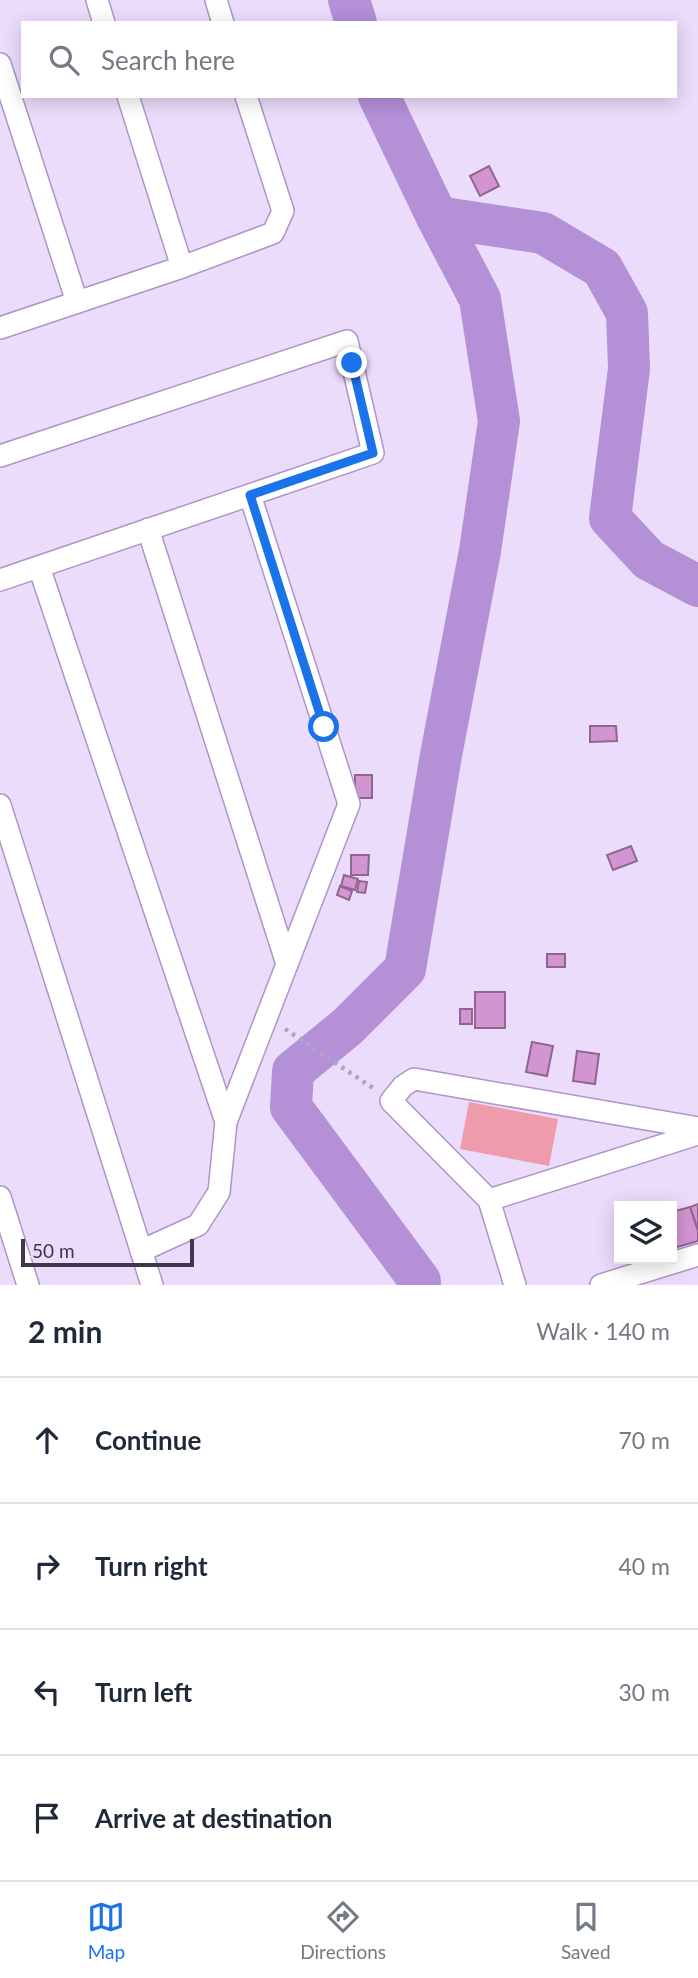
<!DOCTYPE html>
<meta charset="utf-8">
<style>
body{margin:0;font-family:Lato,sans-serif;background:#f6f6f7;color:#1f2937}
.controls{position:absolute;right:21px;bottom:21px;display:grid;overflow:hidden;border-radius:0px;box-shadow:0 4px 18px #0003}
.controls button{width:63px;height:63px;display:grid;place-items:center;padding:0;border:0;border-bottom:2px solid #e0e1e3;background:#fff;color:#1f2937;font:35px sans-serif}
.scale{position:absolute;left:21px;bottom:18px;width:173px;box-sizing:border-box;padding-left:7px;border:4px solid #40364b;border-top:0;font-size:19px;line-height:24px;white-space:nowrap;color:#40364b;-webkit-text-stroke:5px #ecdcfc;paint-order:stroke}
.stop{position:absolute;width:21px;height:21px;margin:-16px;border:5px solid #1a73e8;border-radius:50%;background:#fff}
.stop.end{background:#1a73e8;border-color:#fff;box-shadow:0 2px 7px #0008}
.list{margin:0;padding:0;list-style:none}
h2{display:flex;justify-content:space-between;align-items:center;height:91px;margin:0;padding:0 28px;font-size:30px}
h2 small{font-size:23px;font-weight:400;color:#747a83}
.list li{display:grid;grid-template-columns:46px 1fr auto;gap:21px;align-items:center;box-sizing:border-box;height:126px;padding:0 28px;border-top:2px solid #e0e1e3}
.list b{display:block;font-size:26px;white-space:nowrap}
.list em{font-size:23px;font-style:normal;color:#747a83}
.icon{flex:none;width:38px;height:38px;fill:none;stroke:currentColor;stroke-width:2;stroke-linecap:round;stroke-linejoin:round}
.map{position:relative;flex:none;width:698px;height:1285px;overflow:hidden}
.search{position:absolute;background:#fff;box-shadow:0 4px 18px #0003;left:21px;right:21px;top:21px;height:77px;display:flex;align-items:center;gap:18px;box-sizing:border-box;padding:0 24px;border-radius:0px;color:#747a83;font-size:26px}
.sheet{height:595px;background:#fff}
nav{display:flex;justify-content:space-around;align-items:center;box-sizing:border-box;height:98px;border-top:2px solid #e0e1e3;background:#fff;font-size:19px;color:#747a83}
nav a{display:grid;justify-items:center;gap:4px}
nav .on{color:#1a73e8}
.map>svg:first-child{display:block}
.green{fill:#ee9cac}
.lines{fill:none;stroke-linecap:round;stroke-linejoin:round}
.river{stroke:#b490d7;stroke-width:42}
.building{fill:#d295d1;stroke:#8f668e;stroke-width:2}
.minor-casing{stroke:#ae95c7;stroke-width:24}
.path{stroke:#b2a4c1;stroke-width:4.5;stroke-dasharray:3.5 5;stroke-linecap:butt}
.minor{stroke:#fff;stroke-width:21}
.route{stroke:#1a73e8;stroke-width:9}
</style>
<div class="map">
<svg width="698" height="1285" viewBox="0 0 698 1285">
<rect width="100%" height="100%" fill="#ecdcfc"/>
<polygon class="green" points="469,1102 558,1119 549,1166 460,1149"/>
<g class="lines">
<g class="river">
<polyline points="349,0 356,23"/>
<polyline points="379,96 437,217 480,299 499,421 480,551 441,755 405,969 347,1027 293,1071 291,1107 420,1281 420,1285"/>
<polyline points="437,217 543,233 602,268 627,313 629,369 610,518 649,560 698,586"/>
</g>
</g>
<g class="building">
<polygon points="489,166 499,186 480,196 470,176"/>
<polygon points="590,726 616,726 617,741 590,742"/>
<rect x="355" y="775" width="17" height="23"/>
<polygon points="631,846 637,861 613,870 607,855"/>
<polygon points="351,855 369,855 368,875 351,875"/>
<polygon points="344,875 358,879 355,890 341,886"/>
<polygon points="359,881 367,882 365,893 357,892"/>
<polygon points="340,886 352,891 349,900 337,895"/>
<rect x="547" y="954" width="18" height="13"/>
<rect x="475" y="992" width="30" height="36"/>
<rect x="460" y="1009" width="12" height="15"/>
<polygon points="532,1042 553,1046 547,1076 526,1072"/>
<polygon points="577,1051 599,1054 595,1084 573,1081"/>
<polygon points="698,1204 698,1231 690,1207"/>
<polygon points="690,1207 698,1231 698,1241 674,1248 672,1212"/>
</g>
<g class="lines">
<defs>
<g id="minor">
<polyline points="97,0 104,23"/>
<polyline points="216,0 223,23"/>
<polyline points="0,64 77,302"/>
<polyline points="128,96 182,267"/>
<polyline points="0,328 182,267 273,233 283,211 246,96"/>
<polyline points="0,456 347,341 373,453 0,580"/>
<polyline points="148,529 287,964"/>
<polyline points="39,567 226,1122"/>
<polyline points="0,805 152,1285"/>
<polyline points="0,1197 28,1285"/>
<polyline points="489,1200 698,1134"/>
<polyline points="141,1251 198,1225 219,1192 226,1122 349,804 250,495"/>
<polyline points="515,1285 489,1200 391,1101 403,1086 414,1079 698,1128"/>
<polyline points="601,1285 698,1255"/>
</g>
</defs>
<use href="#minor" class="minor-casing"/>
<polyline class="path" points="285,1029 376,1090"/>
<use href="#minor" class="minor"/>
</g>
<g class="lines">
<polyline class="route" points="324,727 250,495 373,453 352,363"/>
</g>
</svg>
<div class="controls">
<button><svg class="icon" aria-label="layers" viewBox="0 0 24 24"><path d="M12 4l9 5-9 5-9-5zM3 14l9 5 9-5"/></svg></button>
</div>
<div class="scale">50 m</div>
<div class="stop" style="left:324px;top:727px"></div>
<div class="stop end" style="left:352px;top:363px"></div>
<div class="search"><svg class="icon" aria-label="search" viewBox="0 0 24 24"><circle cx="10" cy="10" r="6"/><path d="M15 15l6 6"/></svg>Search here</div>
</div>
<section class="sheet">
<h2>2 min<small>Walk · 140 m</small></h2>
<ul class="list">
<li><svg class="icon" aria-label="ahead" viewBox="0 0 24 24"><path d="M12 20V5M6 11l6-6 6 6"/></svg><div><b>Continue</b></div><em>70 m</em></li>
<li><svg class="icon" aria-label="right" viewBox="0 0 24 24"><path d="M7 20v-9h11M14 6l5 5-5 5"/></svg><div><b>Turn right</b></div><em>40 m</em></li>
<li><svg class="icon" aria-label="left" viewBox="0 0 24 24"><path d="M17 20v-9H6M10 6l-5 5 5 5"/></svg><div><b>Turn left</b></div><em>30 m</em></li>
<li><svg class="icon" aria-label="arrive" viewBox="0 0 24 24"><path d="M6 21V4h12l-3 4 3 4H6"/></svg><div><b>Arrive at destination</b></div></li>
</ul>
</section>
<nav>
<a class="on"><svg class="icon" aria-label="map" viewBox="0 0 24 24"><path d="M3 6l6-2 6 2 6-2v14l-6 2-6-2-6 2zM9 4v14M15 6v14"/></svg>Map</a>
<a><svg class="icon" aria-label="directions" viewBox="0 0 24 24"><path d="M12 3l9 9-9 9-9-9zM9 14v-3h6M13 9l2 2-2 2"/></svg>Directions</a>
<a><svg class="icon" aria-label="saved" viewBox="0 0 24 24"><path d="M7 4h10v16l-5-4-5 4z"/></svg>Saved</a>
</nav>
